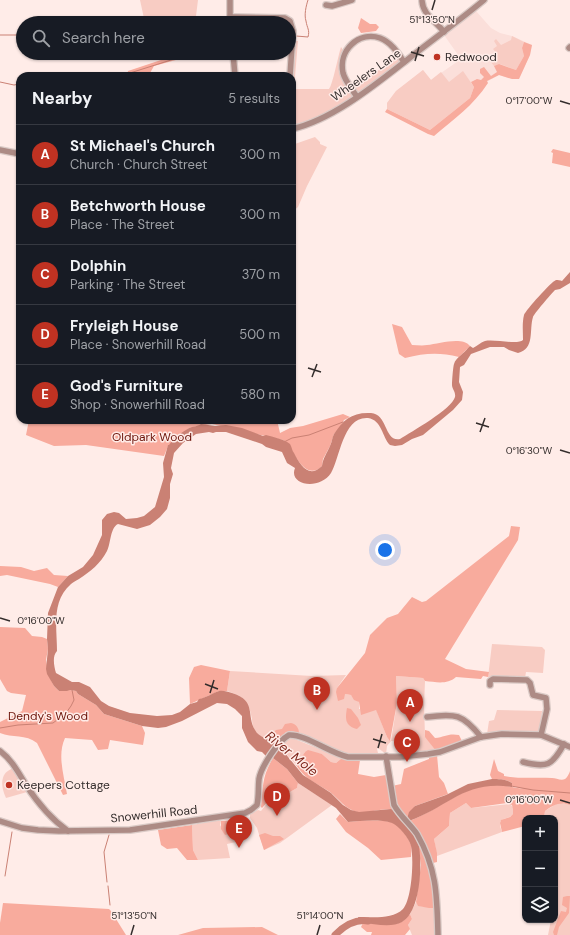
<!DOCTYPE html>
<meta charset="utf-8">
<style>
body{margin:0;font-family:"DM Sans",sans-serif;background:#20242c;color:#f1f3f6}
.controls{position:absolute;right:12px;bottom:12px;display:grid;overflow:hidden;border-radius:8px;box-shadow:0 1px 3px #0004}
.controls button{width:36px;height:36px;display:grid;place-items:center;padding:0;border:0;border-bottom:1px solid #363941;background:#171b24;color:#f1f3f6;font:20px sans-serif}
.you{position:absolute;left:385px;top:550px;width:14px;height:14px;margin:-10px;border:3px solid #fff;border-radius:50%;background:#1a73e8;box-shadow:0 0 0 6px #1a73e833}
.badge{display:grid;place-items:center;width:26px;height:26px;border-radius:50%;background:#bf3222;color:#fff;font-size:13px;font-weight:700}
.pin{position:absolute;translate:-50% -33px;filter:drop-shadow(0 1px 2px #0008)}
.pin::after{content:'';position:absolute;top:21px;width:14px;height:12px;background:inherit;clip-path:polygon(0 0,100% 0,50% 100%)}
.list{margin:0;padding:0;list-style:none}
h2{display:flex;justify-content:space-between;align-items:center;height:52px;margin:0;padding:0 16px;font-size:17px}
h2 small{font-size:13px;font-weight:400;color:#9ea1a6}
.list li{display:grid;grid-template-columns:26px 1fr auto;gap:12px;align-items:center;box-sizing:border-box;height:60px;padding:0 16px;border-top:1px solid #363941}
.list b{display:block;font-size:15px;white-space:nowrap}
.list p{margin:0;font-size:13px;white-space:nowrap;color:#9ea1a6}
.list em{font-size:13px;font-style:normal;color:#9ea1a6}
.icon{flex:none;width:22px;height:22px;fill:none;stroke:currentColor;stroke-width:2;stroke-linecap:round;stroke-linejoin:round}
.map{position:relative;flex:none;width:570px;height:935px;overflow:hidden}
.search{position:absolute;background:#171b24;box-shadow:0 1px 3px #0004;left:16px;top:16px;width:280px;height:44px;display:flex;align-items:center;gap:10px;box-sizing:border-box;padding:0 14px;border-radius:22px;color:#9ea1a6;font-size:15px}
.panel{position:absolute;background:#171b24;box-shadow:0 1px 3px #0004;left:16px;top:72px;width:280px;height:352px;border-radius:12px}
.map>svg:first-child{display:block}
.built{fill:#fbdfda}
.green{fill:#f8ccc3}
.forest{fill:#f8ab9d}
.water{fill:#ca8174}
.lines{fill:none;stroke-linecap:round;stroke-linejoin:round}
.stream{stroke:#ca8174;stroke-width:1}
.river{stroke:#ca8174;stroke-width:7}
.minor-casing{stroke:#dacac6;stroke-width:8}
.minor{stroke:#ad8b85;stroke-width:5.5}
.ticks{fill:none;stroke:#342d2c;stroke-width:1.5}
.poi-dot{fill:#bf3222;stroke:#ffece8;stroke-width:1.5}
.labels{text-anchor:middle;stroke-width:3;stroke-linejoin:round;paint-order:stroke}
.poi-label{font-size:12px;fill:#342d2c;stroke:#ffece8;text-anchor:start}
.street-label{font-size:12px;fill:#342d2c;stroke:#ffece8}
.park-label{font-size:12px;fill:#6d150b;stroke:#ffece8}
.water-label{font-size:13px;font-style:italic;fill:#80271c;stroke:#ffece8}
.ticks-label{font-size:10px;text-anchor:middle;fill:#342d2c;stroke:#ffece8;stroke-width:3;stroke-linejoin:round;paint-order:stroke}
</style>
<div class="map">
<svg width="570" height="935" viewBox="0 0 570 935">
<rect width="100%" height="100%" fill="#ffece8"/>
<polygon class="built" points="476,11 491,28 500,33 512,36 532,45 530,55 519,79 512,79 499,75 481,85 387,109 387,103 396,91 423,70 431,80 461,59 444,35"/>
<g class="green">
<polygon points="140,0 198,0 196,16 197,23 145,23"/>
<polygon points="512,36 524,42 522,48 524,56 516,70 500,64 494,66 490,61 498,55 493,49 497,46 494,41 496,39 501,45 511,40"/>
<path d="M 295,41 L 298,41 L 294,89 L 329,89 C 333,84 338,56 341,47 L 343,50 C 342,58 338,65 341,75 C 343,83 352,89 352,98 C 334,110 316,118 296,126 L 292,123 L 292,76 Z"/>
<polygon points="398,56 400,61 399,64 359,94 357,94 353,89"/>
<polygon points="423,70 431,80 441,72 449,82 463,71 474,87 470,98 430,130 387,109 387,103 396,91"/>
<polygon points="315,137 320,142 320,144 327,147 307,186 298,207 292,212 292,145"/>
<polygon points="492,644 542,647 545,650 543,673 526,672 525,678 488,677"/>
<path d="M 230,671 L 312,676 L 346,675 L 337,688 L 345,694 L 351,695 L 359,702 L 359,709 L 376,709 L 387,737 L 391,741 L 397,703 L 396,676 L 423,678 L 425,681 L 424,706 L 425,736 L 436,751 L 410,754 L 406,742 L 391,741 L 387,746 L 386,754 L 378,748 L 377,749 L 378,753 L 377,754 L 355,755 L 355,754 L 341,752 L 324,743 L 291,731 L 286,732 L 276,743 C 270,739 260,738 255,731 C 253,728 252,722 252,719 C 249,701 243,696 227,691 Z"/>
<polygon points="497,710 542,711 540,730 537,733 487,734 489,721 494,720"/>
<polygon points="292,738 342,758 336,763 331,762 322,754 305,752 296,765 279,746 287,739"/>
<path d="M 14,768 L 27,792 L 6,798 C 0,785 0,772 14,768 Z"/>
<polygon points="298,783 332,805 280,843 264,850 257,828 250,818 250,814 258,810 261,811 272,797 283,796 297,788"/>
<path d="M 466,803 L 471,808 L 510,804 L 513,807 L 513,814 C 510,819 504,817 500,822 L 500,826 L 502,832 L 437,856 L 434,839 L 449,826 L 450,813 Z"/>
<polygon points="558,803 562,803 570,805 570,935 548,935 551,920 555,920 555,818 544,818 545,811"/>
<polygon points="215,821 221,821 220,825 225,834 232,833 236,842 227,844 230,858 198,860 193,850 192,825"/>
<polygon points="416,902 419,906 435,908 436,935 412,935 408,925 412,919 410,914"/>
</g>
<g class="forest">
<polygon points="361,18 370,24 376,24 379,27 376,31 361,33 358,28"/>
<path d="M 524,42 L 532,45 L 530,55 L 519,79 L 512,79 L 499,75 L 487,81 L 488,83 C 473,106 454,119 434,136 L 428,134 L 385,112 L 387,109 L 430,130 L 470,98 L 474,87 L 471,82 L 477,79 L 481,80 L 484,77 L 480,73 L 480,69 L 484,67 L 491,76 L 497,72 L 494,66 L 499,64 L 516,70 L 524,56 L 522,48 Z"/>
<polygon points="182,53 194,53 194,55 154,66 150,73 136,76 127,76 128,71"/>
<polygon points="553,149 570,153 570,167 552,163 553,153 551,152"/>
<path d="M 392,324 L 402,327 L 412,345 C 417,345 422,346 427,345 C 439,344 462,336 470,346 L 459,357 C 439,352 425,353 405,358 L 399,354 Z"/>
<path d="M 343,414 L 350,417 L 344,420 L 341,426 L 334,434 L 330,446 L 323,459 L 322,466 C 306,482 295,454 286,442 L 283,440 L 212,424 L 199,426 L 189,428 L 174,440 L 169,446 L 168,446 L 164,456 L 86,445 L 54,446 L 26,435 L 29,420 L 277,420 L 280,433 L 290,428 L 303,426 Z"/>
<path d="M 511,526 L 520,527 L 518,540 L 445,659 L 466,669 L 489,672 L 488,677 L 483,676 L 481,679 L 456,677 C 447,685 436,682 425,681 L 423,678 L 396,676 L 397,703 L 390,741 L 387,737 L 376,710 L 361,715 L 359,702 L 354,700 L 351,695 L 345,694 L 344,699 L 338,701 L 336,692 L 337,688 L 365,653 L 370,635 L 387,618 L 398,614 L 412,597 L 422,602 L 426,601 L 509,536 Z"/>
<polygon points="0,566 21,567 34,571 47,568 54,575 68,576 58,587 50,584 7,575 0,576"/>
<path d="M 0,627 L 25,628 L 32,636 L 42,637 L 47,639 L 48,649 L 46,660 L 49,676 L 54,686 L 59,691 L 70,690 L 76,691 L 78,694 L 96,705 L 104,714 L 142,726 L 145,733 L 143,745 L 110,740 L 108,749 L 98,750 L 92,740 L 65,738 C 57,755 64,776 67,794 L 63,795 L 37,743 C 26,734 12,738 0,733 L 0,722 L 22,711 L 26,695 L 11,693 L 7,691 L 0,679 Z"/>
<polygon points="201,665 230,671 227,691 219,691 190,704 189,678 194,667"/>
<path d="M 347,708 L 351,709 L 358,718 L 361,725 L 357,729 C 345,726 345,719 347,708 Z"/>
<path d="M 291,723 C 296,724 299,728 299,733 L 291,731 L 286,732 L 276,743 L 271,740 L 272,734 L 276,730 L 282,729 L 285,724 Z"/>
<path d="M 425,730 L 429,731 L 435,738 C 445,737 448,733 459,735 L 462,741 L 461,742 L 436,751 L 425,737 Z"/>
<path d="M 308,750 L 322,754 L 331,762 L 336,763 L 342,758 L 360,760 L 358,774 L 374,777 L 386,775 L 392,807 L 394,810 C 382,807 369,814 357,812 C 345,809 339,799 330,792 C 315,782 307,781 296,765 L 305,752 Z"/>
<polygon points="437,755 439,777 444,783 448,794 415,806 407,819 396,807 392,786 401,784 404,769 429,759 429,756"/>
<path d="M 273,758 L 287,769 L 298,783 L 297,788 L 283,796 L 272,797 L 262,808 L 261,807 C 263,787 262,776 273,758 Z"/>
<path d="M 494,759 L 498,771 L 504,774 L 504,776 C 520,779 536,777 552,778 C 556,778 561,781 565,779 C 567,778 569,774 570,771 L 570,805 C 560,801 553,805 545,811 L 544,818 L 525,818 L 525,826 L 502,832 L 500,823 L 501,820 L 510,817 L 513,814 L 513,809 L 512,805 L 507,803 L 471,808 L 466,803 L 450,813 L 449,826 L 434,839 L 437,853 L 437,862 L 433,863 L 409,821 C 435,812 456,791 484,786 C 497,783 511,787 524,789 L 512,786 L 512,783 C 506,779 499,779 492,779 L 490,775 Z"/>
<path d="M 340,814 L 348,822 C 359,821 384,819 393,823 C 400,826 408,837 411,845 C 412,849 411,854 411,857 L 381,860 L 368,848 L 346,832 L 336,819 Z"/>
<polygon points="237,820 241,826 232,830 232,833 225,835 221,829 221,821"/>
<polygon points="192,825 193,850 198,860 187,860 177,848 167,849 161,845 158,830"/>
<polygon points="265,833 273,836 280,836 284,839 264,850 259,835"/>
<polygon points="417,839 429,863 435,908 429,908 418,906 416,902 421,865"/>
<polygon points="567,896 570,896 569,913 559,927 557,935 554,935 553,932 561,911 566,912 567,908 562,905 563,897"/>
<polygon points="3,903 109,909 111,911 126,935 0,935 0,923"/>
<polygon points="410,914 412,919 408,925 410,929 405,935 371,935 372,932 367,932 361,927 363,923 396,924 403,921"/>
<polygon points="262,927 278,935 178,935 203,928"/>
</g>
<g class="water">
<path d="M 570,272 L 570,283 L 560,289 L 555,290 C 551,294 534,314 533,317 C 529,330 535,349 518,353 L 509,350 L 504,347 L 490,347 L 471,354 L 464,365 L 460,367 L 459,382 L 463,392 L 462,400 L 453,410 L 423,435 L 412,439 L 402,445 L 395,446 L 390,445 C 382,437 382,420 368,418 C 343,416 340,458 331,473 C 319,491 288,485 295,468 L 287,463 L 282,452 L 266,447 L 262,444 L 226,432 L 216,432 L 213,433 L 209,432 L 196,434 L 183,443 L 174,453 L 171,468 L 173,474 L 170,484 L 170,498 L 167,509 L 160,517 L 150,525 L 137,529 L 118,524 C 110,528 111,543 107,551 C 101,563 90,572 79,579 C 76,581 73,582 71,584 C 51,601 57,628 57,651 C 52,656 54,666 56,673 L 72,682 L 79,682 L 90,687 L 101,701 L 109,706 L 130,713 L 157,716 L 172,715 L 180,712 L 190,704 L 197,702 L 199,699 C 206,698 212,693 219,691 C 223,690 228,692 232,693 C 257,701 246,715 255,730 C 259,738 270,739 276,743 L 267,757 L 262,752 L 257,751 L 248,742 L 242,728 L 242,716 L 235,709 L 227,704 L 217,703 L 182,721 L 166,727 L 158,728 L 142,726 L 104,714 L 96,705 L 78,694 L 76,691 L 70,690 L 67,691 L 59,691 L 54,686 L 47,674 L 46,669 L 48,649 L 47,639 L 48,613 L 58,587 L 68,576 L 83,567 L 93,555 L 102,535 L 102,520 L 107,514 L 114,512 L 119,513 L 126,519 L 137,518 L 144,516 L 155,507 L 164,477 L 163,463 L 168,445 L 169,445 C 173,439 182,432 189,428 C 193,426 197,427 201,424 L 215,426 L 226,425 L 242,428 L 263,436 L 266,435 C 273,437 284,439 290,444 C 292,447 292,451 294,453 C 300,465 309,479 322,466 C 323,458 327,453 330,446 C 332,442 332,438 334,434 C 343,420 352,412 371,413 C 388,414 384,442 400,439 C 411,432 452,409 455,397 C 456,392 452,389 452,385 C 452,381 453,367 454,364 C 456,357 464,354 468,348 L 470,346 L 473,348 C 477,346 481,342 485,341 C 495,339 518,345 523,340 C 523,332 522,323 524,315 C 526,310 551,282 556,280 C 558,280 560,280 562,281 Z"/>
<path d="M 279,746 L 303,775 L 331,793 L 343,805 L 351,810 L 359,812 L 391,809 C 396,811 399,815 403,819 C 409,824 416,834 418,842 C 423,860 421,912 402,922 C 392,928 374,924 363,923 L 360,924 L 358,917 C 371,917 392,920 403,909 C 412,899 414,859 411,846 C 409,838 399,826 392,823 C 380,819 361,821 348,822 L 336,808 L 298,783 L 287,769 L 273,758 Z"/>
<path d="M 492,779 C 499,779 506,779 512,783 L 512,787 C 464,780 449,807 409,821 L 407,819 L 409,812 L 415,806 L 446,795 L 468,784 Z"/>
</g>
<g class="lines">
<g class="stream">
<polyline points="0,35 23,35"/>
<path d="M 296,36 L 308,37 C 310,30 307,28 306,21 C 304,15 306,6 308,0"/>
<polyline points="205,53 205,56 219,54 230,55"/>
<polyline points="236,54 259,53"/>
<polyline points="129,76 130,73 193,53"/>
<polyline points="0,82 14,85 20,84"/>
<polyline points="284,442 292,438 309,435 343,422"/>
<polyline points="0,728 18,725 53,723 66,713 71,706 74,700 72,690"/>
<polyline points="511,786 533,790 570,793"/>
<polyline points="5,876 12,832"/>
<polyline points="107,882 104,852 109,835"/>
<polyline points="108,886 110,905"/>
</g>
<path class="river" d="M 335,935 C 344,926 356,919 368,921"/>
<defs>
<g id="minor">
<polyline points="230,0 230,23"/>
<path d="M 422,1 C 423,15 436,21 444,32"/>
<polyline points="326,5 332,6 352,0"/>
<polyline points="230,17 285,18 290,21 293,31 290,76"/>
<polyline points="569,48 570,47"/>
<polyline points="233,53 235,76"/>
<path d="M 357,97 C 352,89 345,81 343,73 C 338,50 359,31 380,38 C 391,42 398,53 404,62"/>
<path d="M 292,129 C 332,120 375,85 407,60 C 432,40 459,21 484,0"/>
<polyline points="0,150 20,154"/>
<polyline points="490,685 490,681 493,679 527,680 530,683 533,695 546,698 547,709 541,735"/>
<path d="M 427,717 C 455,713 463,714 481,737"/>
<path d="M 0,751 C 12,760 18,772 26,785 C 37,802 51,819 68,831"/>
<path d="M 386,756 L 394,805 C 400,816 410,824 417,834 C 437,869 437,896 438,935"/>
<path d="M 523,762 C 547,768 552,766 564,744"/>
<path d="M 0,821 L 22,828 L 38,830 L 59,831 L 130,830 L 245,813 L 251,810 L 257,805 C 259,796 258,788 259,779 C 261,767 278,741 289,735 C 305,734 330,753 348,757 L 400,757 L 428,754 L 440,752 L 481,737 L 502,734 L 541,735 L 570,747"/>
</g>
</defs>
<use href="#minor" class="minor-casing"/>
<use href="#minor" class="minor"/>
</g>
<path class="ticks" d="M 432,10 L 435,0M 411,52 L 424,56M 415,61 L 419,47M 560,101 L 570,104M 308,368 L 321,372M 312,377 L 317,364M 476,423 L 489,427M 480,432 L 485,418M 560,450 L 570,453M 0,618 L 10,621M 205,684 L 218,689M 210,693 L 214,680M 373,739 L 386,743M 378,748 L 382,734M 560,800 L 570,803M 131,935 L 134,925M 317,935 L 320,925"/>
<g class="poi-dot">
<circle cx="437" cy="57" r="4"/>
<circle cx="9" cy="785" r="4"/>
</g>
<g class="labels">
<g class="poi-label">
<text x="445" y="61">Redwood</text>
<text x="17" y="789">Keepers Cottage</text>
</g>
<g class="street-label">
<text transform="translate(366 75) rotate(-35)" y="4">Wheelers Lane</text>
<text transform="translate(154 814) rotate(-6)" y="4">Snowerhill Road</text>
</g>
<g class="park-label">
<text x="152" y="441">Oldpark Wood</text>
<text x="48" y="720">Dendy's Wood</text>
</g>
<g class="water-label">
<text transform="translate(292 753) rotate(39)" y="5">River Mole</text>
</g>
</g>
<g class="ticks-label">
<text x="432" y="23">51°13'50"N</text>
<text x="529" y="104">0°17'00"W</text>
<text x="529" y="454">0°16'30"W</text>
<text x="41" y="624">0°16'00"W</text>
<text x="529" y="803">0°16'00"W</text>
<text x="134" y="919">51°13'50"N</text>
<text x="320" y="919">51°14'00"N</text>
</g>
</svg>
<div class="controls">
<button>+</button>
<button>−</button>
<button><svg class="icon" aria-label="layers" viewBox="0 0 24 24"><path d="M12 4l9 5-9 5-9-5zM3 14l9 5 9-5"/></svg></button>
</div>
<div class="you"></div>
<div class="pin badge" style="left:410px;top:722px">A</div>
<div class="pin badge" style="left:317px;top:710px">B</div>
<div class="pin badge" style="left:407px;top:762px">C</div>
<div class="pin badge" style="left:277px;top:816px">D</div>
<div class="pin badge" style="left:239px;top:848px">E</div>
<div class="search"><svg class="icon" aria-label="search" viewBox="0 0 24 24"><circle cx="10" cy="10" r="6"/><path d="M15 15l6 6"/></svg>Search here</div>
<section class="panel">
<h2>Nearby<small>5 results</small></h2>
<ul class="list">
<li><span class="badge">A</span><div><b>St Michael's Church</b><p>Church · Church Street</p></div><em>300 m</em></li>
<li><span class="badge">B</span><div><b>Betchworth House</b><p>Place · The Street</p></div><em>300 m</em></li>
<li><span class="badge">C</span><div><b>Dolphin</b><p>Parking · The Street</p></div><em>370 m</em></li>
<li><span class="badge">D</span><div><b>Fryleigh House</b><p>Place · Snowerhill Road</p></div><em>500 m</em></li>
<li><span class="badge">E</span><div><b>God's Furniture</b><p>Shop · Snowerhill Road</p></div><em>580 m</em></li>
</ul>
</section>
</div>
